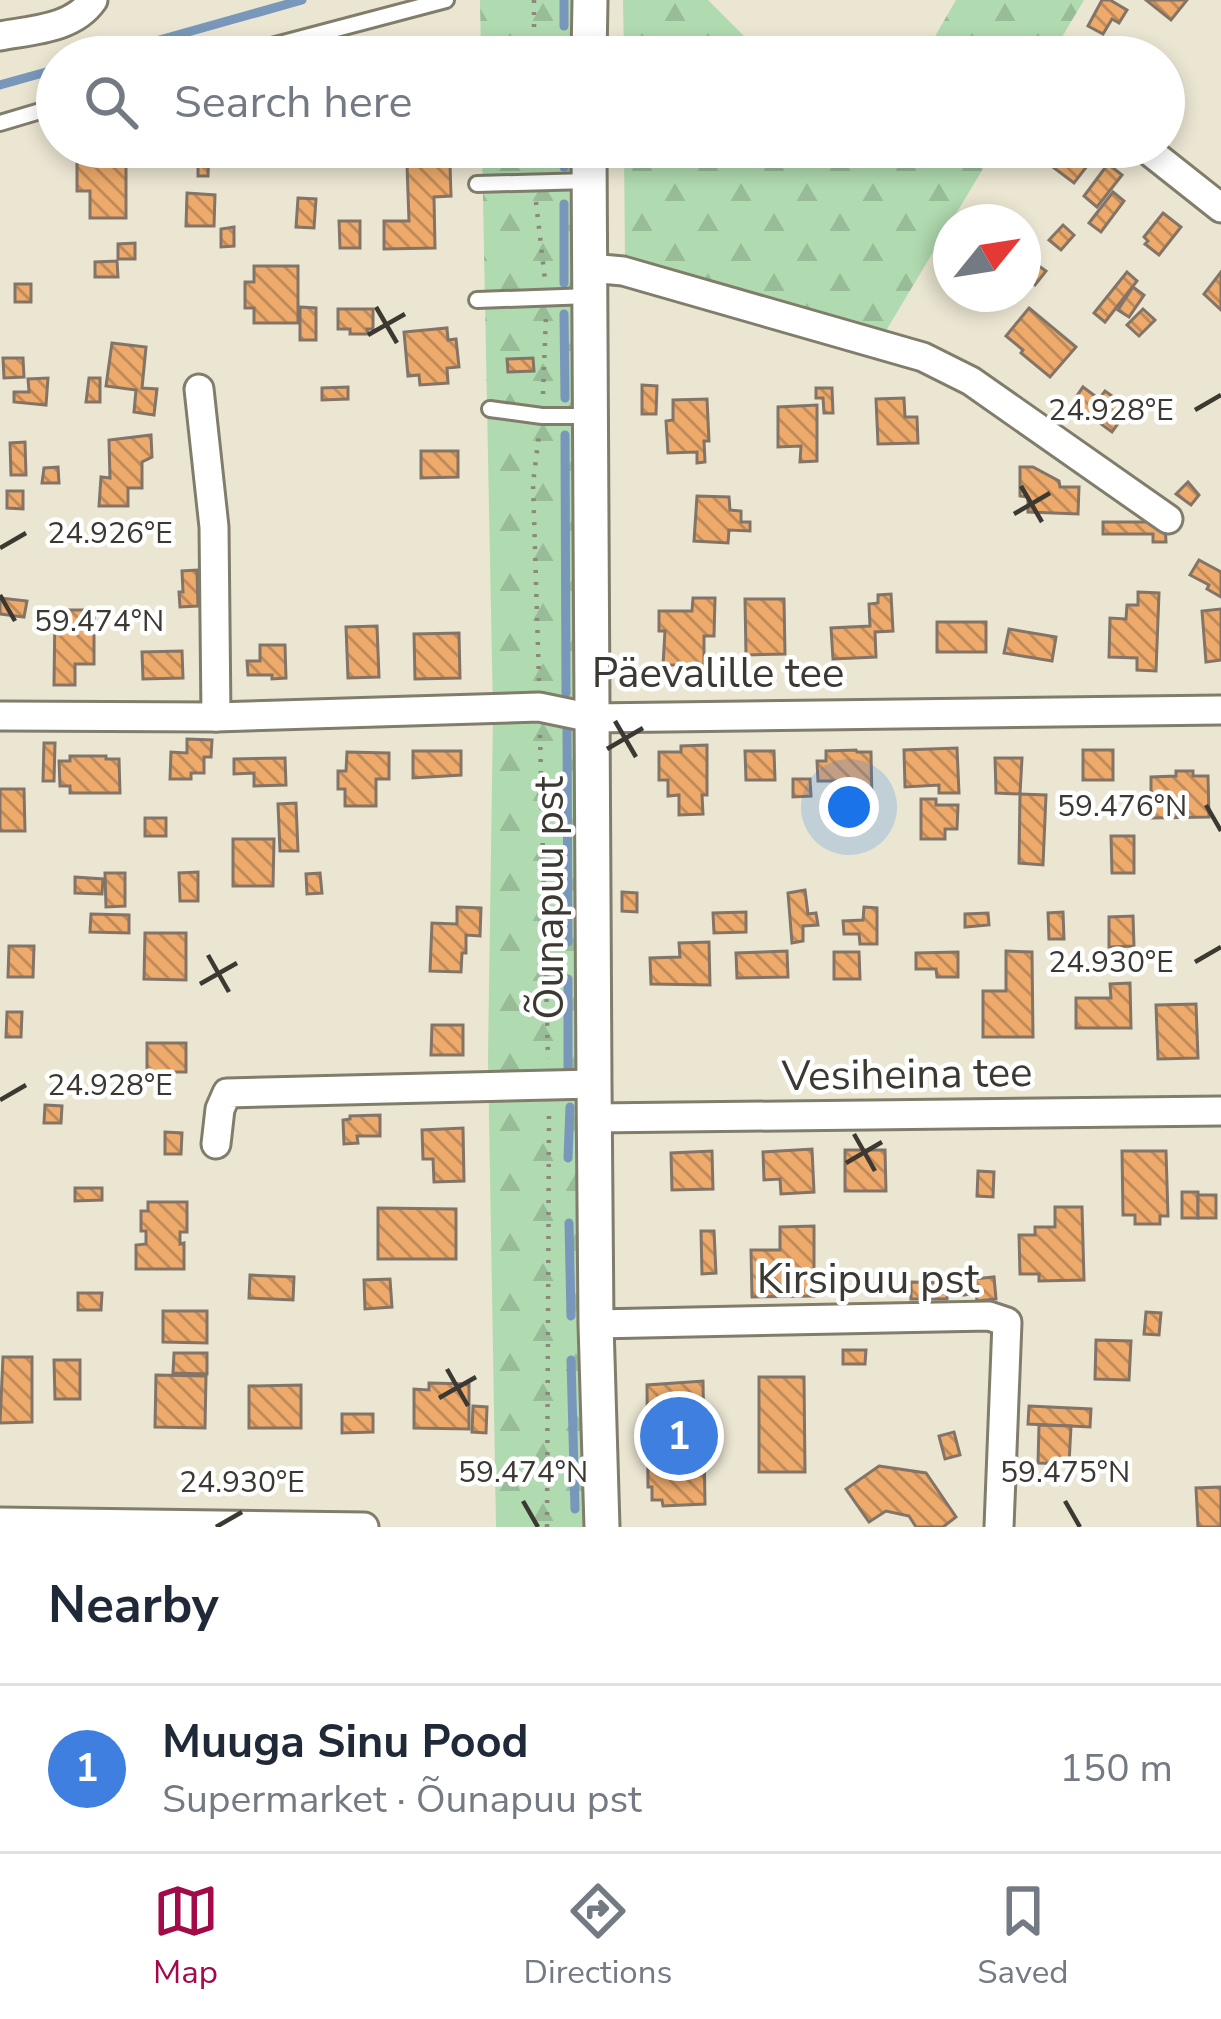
<!DOCTYPE html>
<meta charset="utf-8">
<style>
body{margin:0;font-family:"Nunito Sans",sans-serif;background:#f2f2f3;color:#1f2937}
.compass{position:absolute;left:933px;top:204px;width:108px;height:108px;border-radius:50%;background:#fff;box-shadow:0 6px 18px #0003;rotate:60deg}
.you{position:absolute;left:849px;top:807px;width:42px;height:42px;margin:-30px;border:9px solid #fff;border-radius:50%;background:#1a73e8;box-shadow:0 0 0 18px #1a73e833}
.badge{display:grid;place-items:center;width:78px;height:78px;border-radius:50%;background:#a20a4a;color:#fff;font-size:39px;font-weight:700}
.pin{position:absolute;translate:-50% -50%;border:6px solid #fff;box-shadow:0 3px 12px #0006}
.list{margin:0;padding:0;list-style:none}
h2{display:flex;justify-content:space-between;align-items:center;height:156px;margin:0;padding:0 48px;font-size:51px}
h2 small{font-size:39px;font-weight:400;color:#747a83}
.list li{display:grid;grid-template-columns:78px 1fr auto;gap:36px;align-items:center;box-sizing:border-box;height:168px;padding:0 48px;border-top:3px solid #e0e1e3}
.list b{display:block;font-size:45px;white-space:nowrap}
.list p{margin:0;font-size:39px;white-space:nowrap;color:#747a83}
.list em{font-size:39px;font-style:normal;color:#747a83}
.icon{flex:none;width:66px;height:66px;fill:none;stroke:currentColor;stroke-width:2;stroke-linecap:round;stroke-linejoin:round}
.map{position:relative;flex:none;width:1221px;height:1527px;overflow:hidden}
.search{position:absolute;background:#fff;box-shadow:0 6px 18px #0003;left:36px;right:36px;top:36px;height:132px;display:flex;align-items:center;gap:30px;box-sizing:border-box;padding:0 42px;border-radius:66px;color:#747a83;font-size:45px}
.sheet{height:324px;background:#fff}
nav{display:flex;justify-content:space-around;align-items:center;box-sizing:border-box;height:168px;border-top:3px solid #e0e1e3;background:#fff;font-size:33px;color:#747a83}
nav a{display:grid;justify-items:center;gap:6px}
nav .on{color:#a20a4a}
.map>svg:first-child{display:block}
.forest{fill:url(#forest-firs)}
.lines{fill:none;stroke-linecap:round;stroke-linejoin:round}
.stream{stroke:#7897ba;stroke-width:9}
.building{fill:url(#building-back-hatch);stroke:#837467;stroke-width:3}
.service-casing{stroke:#817d6b;stroke-width:20}
.minor-casing{stroke:#817d6b;stroke-width:33}
.tertiary-casing{stroke:#817d6b;stroke-width:39}
.path{stroke:#8c897b;stroke-width:4.5;stroke-dasharray:3 9;stroke-linecap:butt}
.service{stroke:#fff;stroke-width:14}
.minor{stroke:#fff;stroke-width:27}
.tertiary{stroke:#fff;stroke-width:33}
.ticks{fill:none;stroke:#3b3931;stroke-width:4.5}
.labels{text-anchor:middle;stroke-width:9;stroke-linejoin:round;paint-order:stroke}
.street-label{font-size:42px;fill:#3b3931;stroke:#fff}
.ticks-label{font-size:30px;text-anchor:middle;fill:#3b3931;stroke:#fff;stroke-width:9;stroke-linejoin:round;paint-order:stroke}
</style>
<div class="map">
<svg width="1221" height="1527" viewBox="0 0 1221 1527">
<defs>
<pattern id="forest-firs" width="22" height="20" patternUnits="userSpaceOnUse" patternTransform="scale(3)"><rect width="22" height="20" fill="#b0daaf"/><path d="M5 1l3.5 6h-7zM16 11l3.5 6h-7z" fill="#98bc97"/></pattern>
<pattern id="building-back-hatch" width="6" height="6" patternUnits="userSpaceOnUse" patternTransform="scale(3)"><rect width="6" height="6" fill="#edaa6b"/><path d="M-1 5l2 2M0 0l6 6M5-1l2 2" fill="none" stroke="#c18b59"/></pattern>
</defs>
<rect width="100%" height="100%" fill="#ebe6d2"/>
<g class="forest">
<polygon points="480,0 574,0 573,57 481,57"/>
<polygon points="623,0 708,0 765,57 624,57"/>
<polygon points="956,0 1084,0 1050,57 923,57"/>
<polygon points="482,147 574,147 580,1310 585,1527 496,1527 488,1058 493,714"/>
<polygon points="624,147 855,147 865,156 871,147 996,147 884,334 625,264"/>
</g>
<g class="lines">
<g class="stream">
<polyline points="564,26 564,0"/>
<polyline points="99,57 302,0"/>
<polyline points="0,85 57,69"/>
<polyline points="564,167 564,147"/>
<polyline points="564,204 564,283"/>
<polyline points="564,314 565,398"/>
<polyline points="565,435 566,693"/>
<polyline points="567,728 568,942"/>
<polyline points="568,1068 568,979"/>
<polyline points="568,1158 570,1107"/>
<polyline points="569,1223 571,1316"/>
<polyline points="571,1360 575,1509"/>
</g>
</g>
<g class="building">
<polygon points="1102,0 1110,0 1127,10 1119,23 1112,19 1103,34 1088,26"/>
<polygon points="1146,0 1187,0 1171,20"/>
<polygon points="77,147 126,147 126,218 90,218 90,191 77,191"/>
<polygon points="178,147 209,147 208,176 198,176 198,163 177,163"/>
<polygon points="1031,147 1081,147 1094,157 1074,183 1029,149"/>
<polygon points="450,164 451,196 434,197 435,248 384,249 384,221 409,221 407,165"/>
<polygon points="1108,164 1122,175 1097,207 1084,196"/>
<polygon points="1113,192 1124,201 1101,232 1089,223"/>
<polygon points="187,193 215,195 214,226 186,226"/>
<polygon points="298,198 316,199 314,228 296,227"/>
<polygon points="1163,213 1181,227 1159,255 1145,244 1148,241 1144,237"/>
<polygon points="339,221 360,221 360,248 340,248"/>
<polygon points="1063,225 1074,235 1061,250 1049,240"/>
<polygon points="234,227 234,246 221,247 221,229"/>
<polygon points="135,243 135,259 118,259 118,244"/>
<polygon points="1028,258 1046,271 1035,285 1023,276 1023,265"/>
<polygon points="117,261 118,277 95,277 95,262"/>
<polygon points="254,266 298,266 298,323 254,323 254,308 245,308 245,282 254,282"/>
<polygon points="1127,272 1137,281 1105,322 1094,313"/>
<polygon points="1221,272 1221,310 1204,294"/>
<rect x="15" y="284" width="16" height="18"/>
<polygon points="1133,287 1144,295 1129,317 1118,310"/>
<polygon points="300,307 316,308 316,340 300,340"/>
<polygon points="1029,308 1076,347 1050,377 1021,353 1023,350 1006,336"/>
<polygon points="338,309 373,309 373,329 367,329 368,334 350,334 350,329 338,329"/>
<polygon points="1143,309 1155,320 1139,336 1127,325"/>
<polygon points="447,328 448,340 456,339 459,367 447,368 448,383 420,385 419,375 408,376 404,332"/>
<polygon points="112,343 146,347 142,388 157,389 154,415 134,412 136,390 106,386"/>
<polygon points="3,358 23,358 24,377 4,378"/>
<polygon points="533,358 534,371 508,372 507,359"/>
<polygon points="48,378 46,405 14,402 14,392 29,392 28,379"/>
<polygon points="89,378 100,378 100,402 86,402"/>
<polygon points="642,385 657,386 656,414 642,414"/>
<polygon points="348,387 348,399 322,400 322,388"/>
<polygon points="1083,387 1099,399 1105,391 1129,408 1112,432 1072,403"/>
<polygon points="816,388 832,388 833,413 824,413 823,398 816,398"/>
<polygon points="904,398 905,417 917,417 918,443 878,444 876,399"/>
<polygon points="707,399 709,441 704,441 705,462 697,463 697,452 668,453 666,421 673,420 673,400"/>
<polygon points="817,405 817,461 800,462 801,446 778,447 778,407"/>
<polygon points="151,435 152,457 142,462 142,488 128,488 128,506 99,506 101,477 110,478 109,440"/>
<polygon points="25,442 26,475 11,475 10,443"/>
<polygon points="421,451 458,451 458,477 421,478"/>
<polygon points="58,467 59,483 42,483 44,468"/>
<polygon points="1020,467 1033,467 1059,481 1060,487 1079,487 1078,514 1028,512 1028,497 1020,496"/>
<polygon points="1188,482 1199,495 1191,505 1176,494"/>
<polygon points="7,491 23,491 23,509 7,508"/>
<polygon points="697,496 729,497 730,510 741,511 741,522 750,522 750,531 729,530 728,543 694,541"/>
<polygon points="1103,522 1165,522 1166,542 1153,542 1153,534 1103,534"/>
<polygon points="1199,560 1221,572 1221,597 1207,589 1209,585 1190,575"/>
<polygon points="197,570 198,606 180,607 179,592 183,592 182,571"/>
<polygon points="1138,592 1159,593 1156,671 1137,670 1137,658 1109,657 1110,618 1126,619 1127,605 1138,605"/>
<polygon points="891,594 893,631 875,632 876,657 833,659 831,628 870,626 869,604 878,603 878,595"/>
<polygon points="0,598 27,601 24,617 0,614"/>
<polygon points="693,598 715,598 714,636 704,636 704,665 663,665 665,631 659,631 659,611 692,611"/>
<polygon points="745,599 784,599 785,654 746,655"/>
<polygon points="1221,609 1221,660 1206,662 1202,611"/>
<polygon points="55,610 94,610 94,664 75,664 75,685 54,685"/>
<rect x="937" y="622" width="49" height="30"/>
<polygon points="377,626 379,677 348,678 346,627"/>
<polygon points="1009,629 1056,637 1052,661 1004,653"/>
<polygon points="459,633 460,678 415,679 414,634"/>
<polygon points="260,645 285,645 286,678 272,679 272,675 248,675 247,661 260,661"/>
<polygon points="182,651 183,678 143,679 142,652"/>
<polygon points="187,739 212,740 211,757 204,757 204,773 191,773 191,779 170,779 171,752 187,753"/>
<polygon points="44,743 55,743 54,781 43,781"/>
<polygon points="707,745 707,795 702,795 703,814 679,815 679,795 668,796 668,780 659,780 659,752 681,752 681,746"/>
<polygon points="957,748 959,793 939,793 939,785 905,787 904,750"/>
<polygon points="856,750 857,752 871,752 872,803 852,804 851,781 818,781 817,761 826,761 826,751"/>
<rect x="1083" y="750" width="30" height="30"/>
<polygon points="413,751 461,751 461,775 413,778"/>
<polygon points="745,751 774,751 775,780 746,780"/>
<polygon points="347,752 389,753 389,779 376,779 376,806 345,806 345,789 338,789 338,771 346,771"/>
<polygon points="70,756 106,756 106,759 119,759 120,793 70,793 70,786 60,786 59,761 70,761"/>
<polygon points="285,758 286,785 254,786 254,773 234,774 234,759"/>
<polygon points="995,758 1022,758 1020,794 996,793"/>
<polygon points="1176,771 1193,771 1193,776 1208,776 1209,817 1151,818 1151,777 1176,776"/>
<polygon points="793,779 810,779 811,796 793,797"/>
<polygon points="0,789 24,789 25,831 0,831"/>
<polygon points="1020,794 1046,795 1043,865 1019,863"/>
<polygon points="921,799 936,799 936,805 958,805 957,829 945,829 945,839 921,839"/>
<polygon points="296,803 298,851 280,851 278,804"/>
<rect x="145" y="818" width="21" height="18"/>
<polygon points="1111,836 1134,836 1134,873 1112,873"/>
<polygon points="233,839 274,839 273,886 233,886"/>
<polygon points="198,872 198,901 180,901 179,873"/>
<polygon points="105,873 125,873 125,906 106,907"/>
<polygon points="320,873 322,893 307,894 306,874"/>
<polygon points="75,877 103,879 102,894 75,893"/>
<polygon points="805,890 808,914 816,913 818,925 803,926 803,941 792,943 788,893"/>
<polygon points="622,892 637,893 637,912 622,911"/>
<polygon points="457,907 481,908 480,936 466,935 466,953 462,953 461,972 430,971 432,923 457,924"/>
<polygon points="864,907 877,908 877,944 860,944 859,934 844,934 843,921 863,920"/>
<polygon points="746,912 746,932 714,933 713,913"/>
<polygon points="1063,912 1064,939 1049,939 1048,913"/>
<polygon points="988,913 989,925 965,927 965,914"/>
<polygon points="91,914 129,915 129,933 90,932"/>
<polygon points="1133,916 1134,946 1109,947 1109,917"/>
<polygon points="145,933 186,933 186,980 144,979"/>
<polygon points="709,942 710,985 651,984 650,958 680,957 679,943"/>
<polygon points="9,946 34,946 33,977 8,977"/>
<polygon points="787,951 788,977 737,978 736,953"/>
<polygon points="1006,951 1032,952 1033,1037 983,1037 983,991 1006,991"/>
<polygon points="834,952 859,952 860,979 834,979"/>
<polygon points="958,952 958,977 937,977 936,969 916,969 916,953"/>
<polygon points="1130,983 1131,1028 1076,1028 1076,998 1111,998 1110,984"/>
<polygon points="1196,1004 1198,1058 1158,1059 1156,1005"/>
<polygon points="7,1012 22,1012 21,1037 6,1037"/>
<polygon points="432,1025 463,1025 463,1055 431,1055"/>
<rect x="147" y="1043" width="39" height="29"/>
<polygon points="45,1105 62,1106 61,1123 44,1123"/>
<polygon points="380,1115 380,1136 357,1136 358,1143 344,1144 343,1120 350,1119 350,1116"/>
<polygon points="463,1128 464,1181 434,1182 433,1159 423,1159 422,1130"/>
<polygon points="165,1132 182,1133 181,1154 165,1154"/>
<polygon points="812,1149 814,1192 781,1194 780,1179 764,1180 763,1152"/>
<polygon points="845,1150 885,1150 886,1191 845,1191"/>
<polygon points="712,1151 713,1189 672,1190 671,1153"/>
<polygon points="1122,1151 1166,1151 1168,1216 1160,1216 1160,1224 1135,1224 1135,1215 1123,1215"/>
<polygon points="978,1171 994,1172 993,1197 977,1196"/>
<polygon points="75,1188 102,1188 102,1200 75,1201"/>
<rect x="1182" y="1192" width="16" height="26"/>
<rect x="1198" y="1195" width="18" height="23"/>
<polygon points="148,1202 187,1202 187,1232 180,1232 180,1244 184,1243 184,1269 136,1269 136,1245 146,1244 146,1231 141,1231 141,1211 148,1211"/>
<polygon points="1055,1207 1082,1207 1084,1280 1039,1281 1039,1274 1020,1274 1019,1235 1035,1235 1035,1227 1055,1227"/>
<polygon points="378,1208 456,1209 456,1259 378,1259"/>
<polygon points="814,1226 814,1296 752,1297 751,1250 780,1250 780,1227"/>
<polygon points="701,1231 714,1231 716,1273 702,1274"/>
<polygon points="250,1275 294,1277 293,1300 249,1298"/>
<polygon points="994,1277 996,1299 977,1301 976,1293 964,1295 963,1280"/>
<polygon points="390,1279 392,1307 365,1309 364,1280"/>
<polygon points="911,1282 948,1283 947,1299 911,1299"/>
<polygon points="78,1293 102,1293 101,1310 78,1310"/>
<polygon points="163,1311 207,1311 207,1343 163,1342"/>
<polygon points="1146,1312 1161,1313 1159,1335 1144,1334"/>
<polygon points="1096,1340 1131,1341 1129,1380 1095,1379"/>
<polygon points="843,1350 866,1350 865,1364 843,1364"/>
<polygon points="174,1353 207,1353 207,1374 173,1373"/>
<polygon points="3,1357 32,1357 32,1422 0,1423"/>
<polygon points="54,1360 80,1360 80,1399 55,1399"/>
<polygon points="156,1375 206,1376 205,1428 155,1427"/>
<polygon points="759,1377 804,1377 805,1472 759,1472"/>
<polygon points="703,1381 705,1504 663,1506 662,1500 652,1500 652,1487 648,1487 647,1385"/>
<polygon points="429,1383 469,1384 469,1429 414,1428 414,1389 429,1390"/>
<polygon points="301,1385 301,1428 249,1428 249,1386"/>
<polygon points="473,1406 487,1407 486,1433 472,1432"/>
<polygon points="1029,1406 1091,1409 1090,1427 1028,1424"/>
<polygon points="342,1414 373,1414 373,1432 342,1433"/>
<polygon points="1039,1425 1071,1426 1069,1464 1038,1463"/>
<polygon points="954,1432 960,1455 945,1459 939,1436"/>
<polygon points="879,1466 926,1473 956,1517 943,1527 916,1527 909,1516 886,1511 869,1522 846,1489"/>
<polygon points="1221,1487 1221,1527 1198,1527 1196,1488"/>
</g>
<g class="lines">
<defs>
<g id="service">
<polyline points="473,49 589,50"/>
<polyline points="230,57 446,0"/>
<polyline points="0,123 57,106"/>
<polyline points="477,184 589,181"/>
<polyline points="477,300 590,296"/>
<polyline points="490,409 542,416 591,416"/>
</g>
<g id="minor">
<path d="M 0,36 C 32,30 73,29 93,0"/>
<polyline points="1144,147 1221,208"/>
<polyline points="590,268 623,271 923,357 971,381 1168,519"/>
<polyline points="199,389 214,527 216,717"/>
<polyline points="0,716 216,717 539,707 592,718 1221,710"/>
<polyline points="595,1118 1221,1111"/>
<polyline points="216,1144 220,1109 227,1093 594,1084"/>
<polyline points="596,1324 989,1316 1007,1322 999,1527"/>
<polyline points="0,1522 364,1527"/>
</g>
<g id="tertiary">
<polyline points="589,57 590,0"/>
<polyline points="589,147 594,1084 596,1324 602,1527"/>
</g>
</defs>
<use href="#service" class="service-casing"/>
<use href="#minor" class="minor-casing"/>
<use href="#tertiary" class="tertiary-casing"/>
<g class="path">
<polyline points="534,0 534,27"/>
<polyline points="534,147 534,161"/>
<polyline points="536,202 545,280"/>
<polyline points="543,394 546,316"/>
<polyline points="539,681 533,483 539,435"/>
<polyline points="540,735 548,1059"/>
<polyline points="547,1527 549,1113"/>
</g>
<use href="#service" class="service"/>
<use href="#minor" class="minor"/>
<use href="#tertiary" class="tertiary"/>
</g>
<path class="ticks" d="M 376,307 L 397,343M 368,335 L 405,314M 1195,410 L 1221,395M 1021,486 L 1042,522M 1014,514 L 1050,493M 0,548 L 26,533M 0,595 L 15,621M 615,721 L 636,757M 607,749 L 643,728M 1206,805 L 1221,831M 208,955 L 229,992M 1195,962 L 1221,947M 200,984 L 237,963M 0,1100 L 26,1085M 854,1134 L 875,1171M 846,1163 L 882,1142M 447,1369 L 468,1406M 439,1398 L 476,1377M 523,1501 L 538,1527M 1065,1501 L 1080,1527M 216,1527 L 242,1512"/>
<g class="labels">
<g class="street-label">
<text x="718" y="687">Päevalille tee</text>
<text transform="translate(548 898) rotate(-90)" y="15">Õunapuu pst</text>
<text transform="translate(907 1073) rotate(-1)" y="15">Vesiheina tee</text>
<text x="868" y="1293">Kirsipuu pst</text>
</g>
</g>
<g class="ticks-label">
<text x="1111" y="420">24.928°E</text>
<text x="110" y="543">24.926°E</text>
<text x="99" y="631">59.474°N</text>
<text x="1122" y="816">59.476°N</text>
<text x="1111" y="972">24.930°E</text>
<text x="110" y="1095">24.928°E</text>
<text x="523" y="1482">59.474°N</text>
<text x="1065" y="1482">59.475°N</text>
<text x="242" y="1492">24.930°E</text>
</g>
</svg>
<svg class="compass" viewBox="-18 -18 36 36"><path d="M0-13l5 13h-10z" fill="#e53935"/><path d="M0 13l5-13h-10z" fill="#747a83"/></svg>
<div class="you"></div>
<div class="pin badge" style="left:679px;top:1436px;background:#3f7fe0">1</div>
<div class="search"><svg class="icon" aria-label="search" viewBox="0 0 24 24"><circle cx="10" cy="10" r="6"/><path d="M15 15l6 6"/></svg>Search here</div>
</div>
<section class="sheet">
<h2>Nearby<small></small></h2>
<ul class="list">
<li><span class="badge" style="background:#3f7fe0">1</span><div><b>Muuga Sinu Pood</b><p>Supermarket · Õunapuu pst</p></div><em>150 m</em></li>
</ul>
</section>
<nav>
<a class="on"><svg class="icon" aria-label="map" viewBox="0 0 24 24"><path d="M3 6l6-2 6 2 6-2v14l-6 2-6-2-6 2zM9 4v14M15 6v14"/></svg>Map</a>
<a><svg class="icon" aria-label="directions" viewBox="0 0 24 24"><path d="M12 3l9 9-9 9-9-9zM9 14v-3h6M13 9l2 2-2 2"/></svg>Directions</a>
<a><svg class="icon" aria-label="saved" viewBox="0 0 24 24"><path d="M7 4h10v16l-5-4-5 4z"/></svg>Saved</a>
</nav>
